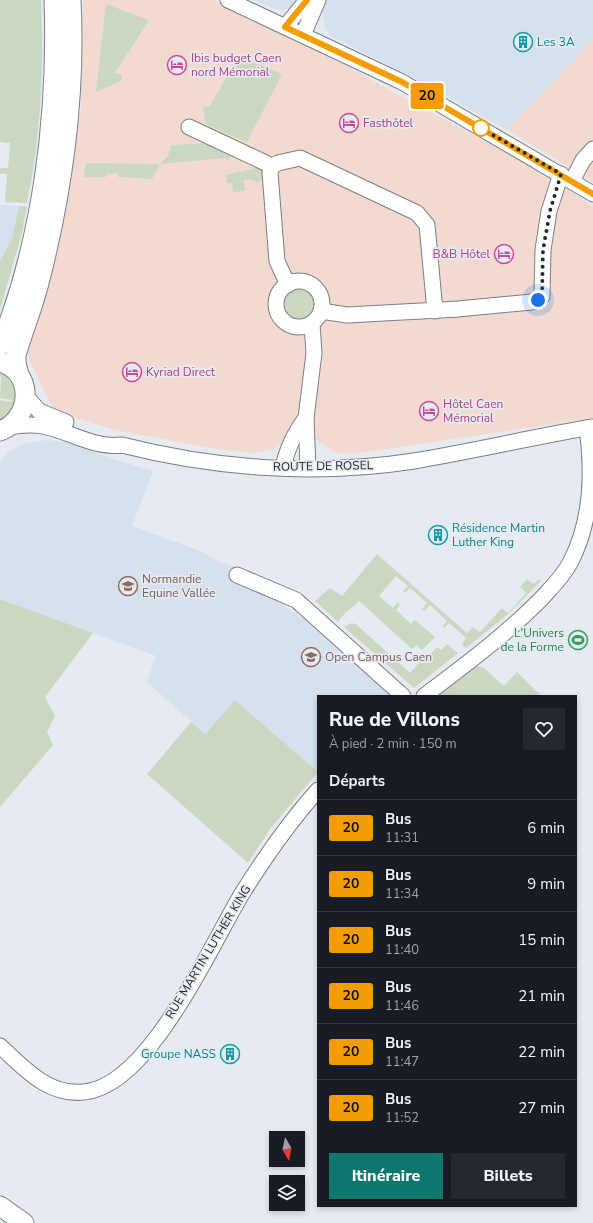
<!DOCTYPE html>
<html lang="fr">
<meta charset="utf-8">
<style>
body{margin:0;font-family:"Nunito Sans",sans-serif;background:#242831;color:#f1f3f6;height:100vh;display:flex;flex-direction:column;font-size:15px;white-space:nowrap}
*{box-sizing:border-box;margin:0}
p{font-size:13px;color:#9ea1a6}
.icon{flex:none;width:22px;height:22px;fill:none;stroke:currentColor;stroke-width:2;stroke-linecap:round;stroke-linejoin:round}
.map{position:relative;flex:1;overflow:hidden}
.sheet{position:absolute;left:317px;top:695px;width:260px;height:512px;display:flex;flex-direction:column;background:#171b24;border-radius:0px;box-shadow:0 2px 6px #0003}
.sheet>*{flex:none}
.badge{padding:0 8px;border-radius:3px;font-size:14px;line-height:26px}
.needle{width:26px;rotate:171deg}
.fabs{position:absolute;left:269px;top:1131px;display:grid;gap:8px}
.fabs a{display:grid;place-items:center;width:36px;height:36px;border-radius:0px;background:#171b24;box-shadow:0 2px 6px #0003;font-size:20px}
.you{position:absolute;width:20px;height:20px;margin:-10px;border:3px solid #fff;border-radius:50%;background:#1a73e8;box-shadow:0 0 0 6px #1a73e833}
.map>.badge{position:absolute;translate:-50% -50%;box-shadow:0 0 0 2px #fff}
h2{padding:0 12px;font-size:15px;line-height:36px}
.round{display:grid;place-items:center;flex:none;width:42px;height:42px;border-radius:0px;background:#242831}
.head{display:flex;align-items:center;justify-content:space-between;height:68px;padding:0 12px}
h1{font-size:19px;font-weight:800;line-height:30px}
.button{display:flex;gap:8px;margin-top:auto;padding:8px 12px}
.button a{flex:1;height:46px;border-radius:0px;background:#0f766e;color:#fff;font-size:16px;font-weight:800;line-height:46px;text-align:center}
.button a+a{background:#242831;color:#f1f3f6}
ul{padding:0;list-style:none}
li{display:flex;align-items:center;gap:12px;height:56px;padding:0 12px;border-top:1px solid #363941}
li div{flex:1}
li b{display:block;font-size:15px}
li em{font-style:normal}
li .badge{min-width:44px;font-weight:700;text-align:center}
.map>svg:first-child{display:block}
.commercial{fill:#f3dad1}
.built{fill:#d6e1ed}
.green{fill:#cad8c2}
.lines{fill:none;stroke-linecap:round;stroke-linejoin:round}
.minor-casing{stroke:#7a7f85;stroke-width:17}
.major-casing{stroke:#7a7f85;stroke-width:21}
.minor{stroke:#fff;stroke-width:15}
.major{stroke:#fff;stroke-width:19}
.line-casing{stroke:#fff;stroke-width:9}
.line{stroke:#f59c00;stroke-width:6}
.walk{stroke:#242629;stroke-width:4;stroke-dasharray:0 7.2}
.stop-dot{fill:#fff;stroke:#f59c00;stroke-width:2}
.labels{text-anchor:middle;dominant-baseline:central;stroke-width:3.5;stroke-linejoin:round;paint-order:stroke}
.culture-label{font-size:12px;fill:#0d838f;stroke:#e5ebf1;text-anchor:start}
.hotel-label{font-size:12px;fill:#b23c85;stroke:#e5ebf1;text-anchor:start}
.street-label{font-size:12px;fill:#242629;stroke:#e5ebf1}
.education-label{font-size:12px;fill:#785e54;stroke:#e5ebf1;text-anchor:start}
.leisure-label{font-size:12px;fill:#27864d;stroke:#e5ebf1;text-anchor:end}
</style>
<div class="map">
<svg width="593" height="1223" viewBox="0 0 593 1223">
<rect width="100%" height="100%" fill="#e5ebf1"/>
<g class="commercial">
<polygon points="83,0 214,0 298,40 540,171 593,206 593,418 354,454 336,453 317,440 285,438 274,449 253,453 216,449 115,430 60,413 53,409 33,368 29,358 28,340 46,286 67,200 81,108"/>
<polygon points="593,39 593,182 507,130"/>
</g>
<g class="built">
<polygon points="254,0 301,0 291,8 282,10 272,8"/>
<polygon points="317,0 593,0 593,39 507,130 395,68 332,37 325,29 322,10"/>
<polygon points="0,205 19,206 12,239 0,261"/>
<polygon points="47,440 65,442 116,460 153,471 132,526 203,552 218,561 240,569 292,612 299,613 297,615 301,619 303,616 393,696 318,696 318,772 235,700 205,734 147,682 156,656 0,599 0,461 11,450 26,443"/>
</g>
<g class="green">
<path d="M0 0H41C44 69 41 136 27 203L5 202 7 174H0V168H8L10 143 0 142Z"/>
<polygon points="106,4 149,20 115,73 122,75 121,81 96,92"/>
<polygon points="238,56 282,74 247,142 209,126 205,120 203,107 210,106"/>
<polygon points="209,143 231,154 231,156 226,162 226,158 160,164 152,179 118,177 118,173 107,174 106,177 84,177 86,163 160,164 168,156 171,145"/>
<polygon points="260,167 264,174 259,182 251,180 244,180 245,191 233,192 232,183 227,183 226,175"/>
<polygon points="19,206 27,207 22,233 0,310 0,261 12,239"/>
<circle cx="299" cy="303" r="16"/>
<path d="M0 373C13 379 22 397 14 410 12 415 4 419 0 423V400L11 402 12 400 0 398 1 379Z"/>
<path d="M377 554 467 633 473 627 480 632 502 608 508 613 526 593 520 587 527 579 534 584 539 579 541 581 507 615 466 648 462 644 466 638 449 623 444 628 442 627 447 621 430 605 424 611 422 609 427 603 410 588 405 593 403 591 408 586 396 576 379 596 393 608 398 602 400 605 396 610 411 624 415 620 435 637 422 650 417 645 412 649 359 601C352 609 344 612 338 622L315 601 330 588 342 596Z"/>
<polygon points="0,599 93,633 45,697 55,716 47,732 53,745 0,807"/>
<polygon points="352,623 357,625 410,673 423,658 425,660 437,647 441,650 447,644 458,653 414,688 344,627"/>
<polygon points="474,665 484,668 504,686 517,672 541,696 435,696"/>
<polygon points="235,700 318,772 270,829 248,863 147,774 191,722 205,734"/>
</g>
<g class="lines">
<defs>
<g id="minor">
<polyline points="228,0 402,82 593,194"/>
<polyline points="285,27 307,0"/>
<polyline points="303,35 318,0"/>
<polyline points="189,127 272,166"/>
<polyline points="572,181 583,160 593,149"/>
<circle cx="299" cy="304" r="23"/>
<polyline points="288,285 277,261 270,173 272,166 278,163 300,158 417,213 427,225 435,311"/>
<polyline points="321,311 347,315 458,309 532,302 542,296 543,250 549,211 561,174"/>
<polyline points="26,396 39,411 66,422"/>
<path d="M9 427C20 425 32 424 43 426 69 431 95 449 122 445 216 469 317 476 414 461 474 451 533 437 593 427"/>
<path d="M283 468C286 451 295 432 306 418"/>
<polyline points="308,468 306,418 314,353 312,324"/>
<polyline points="237,575 296,600 403,696"/>
<path d="M424 696C465 665 507 634 543 597 553 586 565 574 571 561 592 520 593 472 587 428"/>
<path d="M0 1046C24 1068 48 1096 84 1092 150 1086 211 944 243 892 265 857 290 821 318 790"/>
</g>
<g id="major">
<path d="M0 346C43 239 58 115 54 0"/>
<path d="M0 362C35 372 32 419 0 431"/>
<path d="M19 375 16 363V355C23 331 33 307 39 283 63 190 76 96 71 0"/>
<polyline points="0,1206 24,1223"/>
</g>
</defs>
<use href="#minor" class="minor-casing"/>
<use href="#major" class="major-casing"/>
<use href="#minor" class="minor"/>
<use href="#major" class="major"/>
</g>
<g class="lines">
<defs>
<polyline id="line" points="307,0 285,27 402,82 593,194"/>
</defs>
<use href="#line" class="line-casing"/>
<use href="#line" class="line"/>
<polyline class="walk" points="481,128 561,174 550,211 543,250 542,296 538,300"/>
</g>
<defs>
<symbol id="building-ring" viewBox="-11 -11 22 22"><circle r="9.5" fill="#e5ebf1" stroke="#0f9aa8" stroke-width="1.5"/><path d="M-4-6H4V6H1V3H-1V6H-4ZM-2.5-4.3h1.7v1.8h-1.7ZM.8-4.3h1.7v1.8H.8ZM-2.5-1h1.7V.8h-1.7ZM.8-1h1.7V.8H.8Z" fill="#0f9aa8"/></symbol>
<symbol id="hotel-ring" viewBox="-11 -11 22 22"><circle r="9.5" fill="#e5ebf1" stroke="#d1479c" stroke-width="1.5"/><path d="M-6-4.5h1.5V1H6V5H4.5V3h-9V5H-6ZM-4 0a1.8 1.8 0 1 1 3.6 0ZM.5 0V-2.5h3Q6-2.5 6 0Z" fill="#d1479c"/></symbol>
<symbol id="university-ring" viewBox="-11 -11 22 22"><circle r="9.5" fill="#e5ebf1" stroke="#8d6e63" stroke-width="1.5"/><path d="M0-5L7-2L0 1L-7-2ZM-4 1L0 2.5L4 1V4Q0 6-4 4Z" fill="#8d6e63"/></symbol>
<symbol id="stadium-ring" viewBox="-11 -11 22 22"><circle r="9.5" fill="#e5ebf1" stroke="#2e9e5b" stroke-width="1.5"/><path d="M0-5a6.5 5 0 1 0 0 10a6.5 5 0 1 0 0-10ZM-3.5-1.8h7v3.6h-7Z" fill="#2e9e5b"/></symbol>
</defs>
<g fill-rule="evenodd">
<use href="#building-ring" x="512" y="31" width="22" height="22"/>
<use href="#hotel-ring" x="166" y="54" width="22" height="22"/>
<use href="#hotel-ring" x="338" y="112" width="22" height="22"/>
<use href="#hotel-ring" x="493" y="243" width="22" height="22"/>
<use href="#hotel-ring" x="121" y="361" width="22" height="22"/>
<use href="#hotel-ring" x="418" y="400" width="22" height="22"/>
<use href="#building-ring" x="427" y="524" width="22" height="22"/>
<use href="#university-ring" x="117" y="575" width="22" height="22"/>
<use href="#stadium-ring" x="567" y="629" width="22" height="22"/>
<use href="#university-ring" x="300" y="646" width="22" height="22"/>
<use href="#building-ring" x="219" y="1043" width="22" height="22"/>
</g>
<circle class="stop-dot" cx="481" cy="128" r="8"/>
<g class="labels">
<g class="culture-label">
<text x="537" y="42">Les 3A</text>
<text x="452" y="528">Résidence Martin<tspan x="452" dy="14">Luther King</tspan></text>
<text x="216" y="1054" text-anchor="end">Groupe NASS</text>
</g>
<g class="hotel-label">
<text x="191" y="58">Ibis budget Caen<tspan x="191" dy="14">nord Mémorial</tspan></text>
<text x="363" y="123">Fasthôtel</text>
<text x="490" y="254" text-anchor="end">B&amp;B Hôtel</text>
<text x="146" y="372">Kyriad Direct</text>
<text x="443" y="404">Hôtel Caen<tspan x="443" dy="14">Mémorial</tspan></text>
</g>
<g class="street-label">
<text transform="translate(323 466) rotate(-1)">ROUTE DE ROSEL</text>
<text transform="translate(208 952) rotate(-59)">RUE MARTIN LUTHER KING</text>
</g>
<g class="education-label">
<text x="142" y="579">Normandie<tspan x="142" dy="14">Equine Vallée</tspan></text>
<text x="325" y="657">Open Campus Caen</text>
</g>
<g class="leisure-label">
<text x="564" y="633">L'Univers<tspan x="564" dy="14">de la Forme</tspan></text>
</g>
</g>
</svg>
<div class="fabs">
<a><svg class="needle" viewBox="-14 -14 28 28"><path d="M0-13l5 13h-10z" fill="#e53935"/><path d="M0 13l5-13h-10z" fill="#9ea1a6"/></svg></a>
<a><svg class="icon" aria-label="layers" viewBox="0 0 24 24"><path d="M12 4l9 5-9 5-9-5zM3 14l9 5 9-5"/></svg></a>
</div>
<div class="you" style="left:538px;top:300px"></div>
<b class="badge" style="left:427px;top:96px;background:#f59c00;color:#111">20</b>
<section class="sheet">
<div class="head"><div><h1>Rue de Villons</h1><p>À pied · 2 min · 150 m</p></div><a class="round"><svg class="icon" aria-label="heart" viewBox="0 0 24 24"><path d="M12 20l-8-8c-3-5 5-10 8-4 3-6 11-1 8 4z"/></svg></a></div>
<h2>Départs</h2>
<ul>
<li><span class="badge" style="background:#f59c00;color:#111">20</span><div><b>Bus</b><p>11:31</p></div><em>6 min</em></li>
<li><span class="badge" style="background:#f59c00;color:#111">20</span><div><b>Bus</b><p>11:34</p></div><em>9 min</em></li>
<li><span class="badge" style="background:#f59c00;color:#111">20</span><div><b>Bus</b><p>11:40</p></div><em>15 min</em></li>
<li><span class="badge" style="background:#f59c00;color:#111">20</span><div><b>Bus</b><p>11:46</p></div><em>21 min</em></li>
<li><span class="badge" style="background:#f59c00;color:#111">20</span><div><b>Bus</b><p>11:47</p></div><em>22 min</em></li>
<li><span class="badge" style="background:#f59c00;color:#111">20</span><div><b>Bus</b><p>11:52</p></div><em>27 min</em></li>
</ul>
<div class="button"><a>Itinéraire</a><a>Billets</a></div>
</section>
</div>
